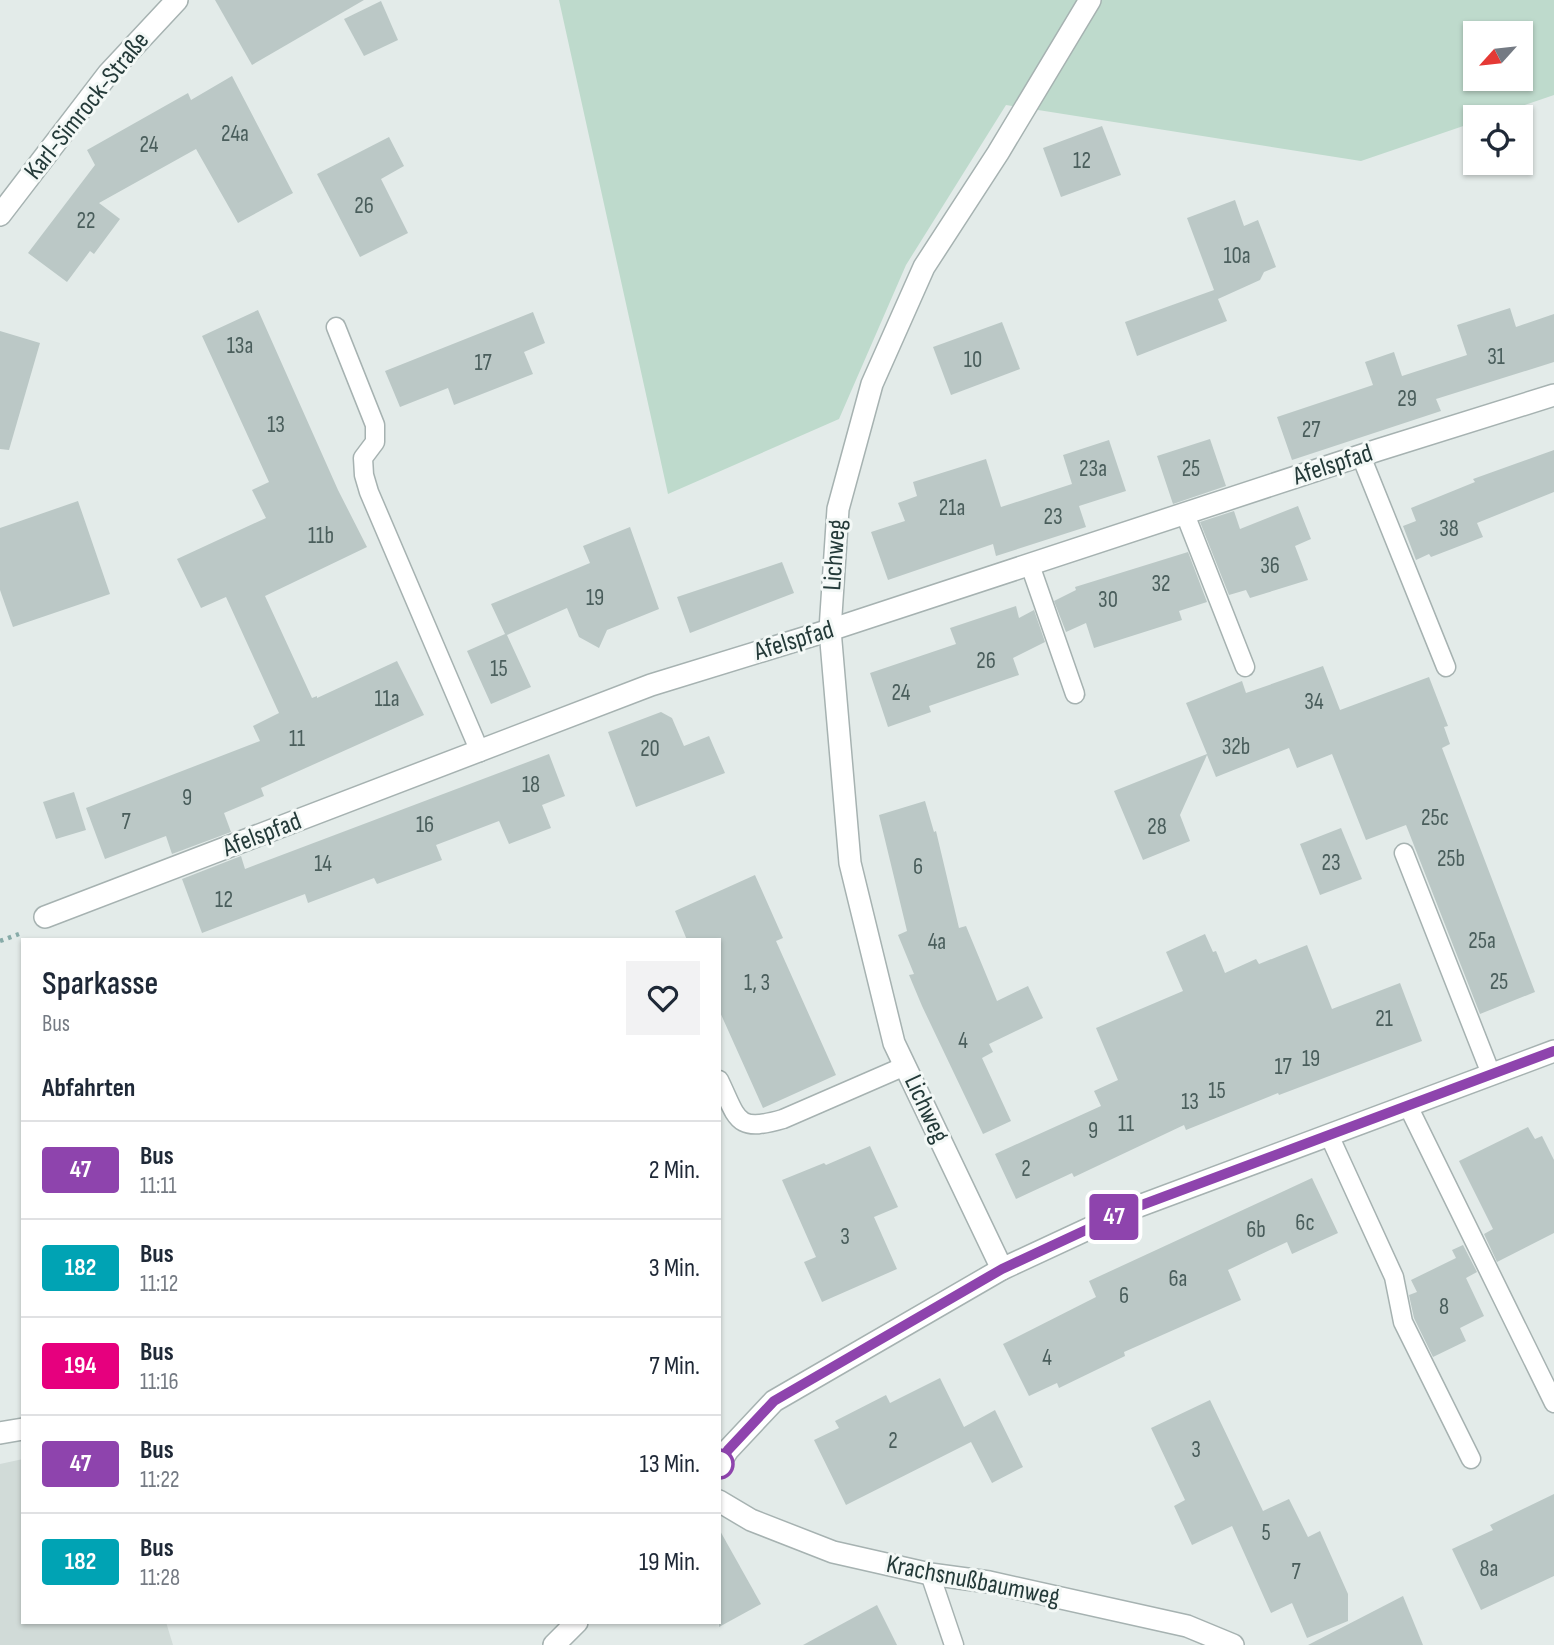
<!DOCTYPE html>
<html lang="de">
<meta charset="utf-8">
<style>
body{margin:0;font-family:"Sofia Sans Condensed",sans-serif;background:#f2f2f3;color:#1f2937;height:100vh;display:flex;flex-direction:column;font-size:26px;white-space:nowrap}
*{box-sizing:border-box;margin:0}
p{font-size:23px;color:#747a83}
.icon{flex:none;width:38px;height:38px;fill:none;stroke:currentColor;stroke-width:2;stroke-linecap:round;stroke-linejoin:round}
.map{position:relative;flex:1;overflow:hidden}
.sheet{position:absolute;left:21px;top:938px;width:700px;height:686px;display:flex;flex-direction:column;background:#fff;border-radius:0px;box-shadow:0 2px 5px #0004}
.sheet>*{flex:none}
.badge{padding:0 14px;border-radius:5px;font-size:24px;line-height:46px}
.needle{width:46px;rotate:243deg}
.fabs{position:absolute;left:1463px;top:21px;display:grid;gap:14px}
.fabs a{display:grid;place-items:center;width:70px;height:70px;border-radius:0px;background:#fff;box-shadow:0 2px 5px #0004;font-size:35px}
.map>.badge{position:absolute;translate:-50% -50%;box-shadow:0 0 0 4px #fff}
h2{padding:0 21px;font-size:26px;line-height:63px}
.round{display:grid;place-items:center;flex:none;width:74px;height:74px;border-radius:0px;background:#f2f2f3}
.summary{display:flex;align-items:center;justify-content:space-between;height:119px;padding:0 21px}
h1{font-size:33px;font-weight:600;line-height:52px}
ul{padding:0;list-style:none}
li{display:flex;align-items:center;gap:21px;height:98px;padding:0 21px;border-top:2px solid #e0e1e3}
li div{flex:1}
li b{display:block;font-size:26px}
li em{font-style:normal}
li .badge{min-width:77px;font-weight:700;text-align:center}
.map>svg:first-child{display:block}
.built{fill:#d1dbd8}
.green{fill:#bedacc;fill-rule:evenodd}
.building{fill:#bbc8c6}
.lines{fill:none;stroke-linecap:round;stroke-linejoin:round}
.lane-casing{stroke:#a6b2b1;stroke-width:21}
.street-casing{stroke:#a6b2b1;stroke-width:24}
.path{stroke:#87aba8;stroke-width:4.5;stroke-dasharray:3.5 5;stroke-linecap:butt}
.lane{stroke:#fff;stroke-width:18}
.street{stroke:#fff;stroke-width:21}
.line-casing{stroke:#fff;stroke-width:16}
.line{stroke:#8e44ad;stroke-width:10}
.stop-dot{fill:#fff;stroke:#8e44ad;stroke-width:3.5}
.labels{text-anchor:middle;dominant-baseline:central;stroke-width:6;stroke-linejoin:round;paint-order:stroke}
.number-label{font-size:23px;fill:#4a5e5c}
.street-label{font-size:26px;fill:#243a39;stroke:#f3f8f6}
</style>
<div class="map">
<svg width="1554" height="1645" viewBox="0 0 1554 1645">
<rect width="100%" height="100%" fill="#e3ebe9"/>
<polygon class="built" points="23,1459 23,1622 166,1622 173,1645 0,1645 0,1464"/>
<path class="green" d="M559 0H1554V95L1490 117H1475V122L1361 161 1006 105 906 265 839 419 668 494ZM1475 33H1521V79H1475Z"/>
<g class="building">
<polygon points="215,0 364,0 252,65"/>
<polygon points="381,1 398,40 364,56 344,19"/>
<polygon points="232,76 293,193 238,223 196,149 99,203 120,219 94,254 90,251 67,282 28,253 95,165 87,150 188,93 191,100"/>
<polygon points="1102,126 1121,175 1061,197 1043,148"/>
<polygon points="389,137 404,166 381,179 408,233 360,257 317,174"/>
<polygon points="1235,200 1244,226 1258,220 1276,267 1264,272 1260,280 1218,299 1227,321 1137,356 1125,322 1214,290 1187,218"/>
<polygon points="1510,308 1516,327 1554,314 1554,362 1436,399 1441,411 1292,460 1277,417 1373,385 1365,362 1394,352 1402,376 1467,355 1457,325"/>
<polygon points="258,310 338,490 367,547 265,596 312,698 317,696 317,698 397,661 424,715 261,788 264,796 224,813 231,832 172,854 166,836 105,859 86,808 260,741 253,726 279,713 226,597 201,608 177,559 266,518 252,490 269,482 202,336"/>
<polygon points="533,312 545,343 524,352 533,374 454,405 448,388 400,407 385,371"/>
<polygon points="1002,322 1020,369 951,395 933,347"/>
<polygon points="0,331 40,343 9,450 0,449"/>
<polygon points="1210,439 1226,486 1173,504 1157,456"/>
<polygon points="1109,440 1126,491 1079,506 1086,527 996,556 993,544 888,580 871,532 905,521 898,503 917,496 913,482 986,459 1001,507 1072,484 1063,455"/>
<polygon points="1554,450 1554,492 1477,523 1483,537 1431,557 1429,554 1416,560 1403,526 1416,521 1411,508 1475,482 1473,479"/>
<polygon points="78,501 110,594 13,627 0,590 0,528"/>
<polygon points="1298,506 1311,539 1295,546 1308,580 1250,598 1246,590 1229,595 1200,522 1234,511 1240,529"/>
<polygon points="630,527 659,609 607,630 599,648 579,637 567,608 507,635 531,687 491,704 467,651 505,634 491,604 590,563 583,546"/>
<polygon points="1188,552 1207,602 1179,611 1182,620 1094,648 1086,623 1066,632 1054,601 1076,590 1075,587"/>
<polygon points="782,562 794,593 690,633 677,597"/>
<polygon points="1016,606 1019,618 1034,610 1045,642 1013,658 1019,675 929,706 931,712 888,727 870,673 956,644 950,628"/>
<polygon points="1323,666 1340,710 1429,677 1448,726 1444,727 1450,744 1442,748 1535,992 1480,1014 1406,825 1366,840 1332,754 1297,768 1289,748 1216,777 1207,755 1180,815 1190,841 1143,860 1114,791 1207,754 1186,703 1242,681 1246,693"/>
<polygon points="661,712 672,718 684,746 709,736 725,773 636,807 608,732"/>
<polygon points="549,754 565,796 542,805 551,828 509,844 499,821 436,845 442,860 377,884 374,878 308,903 305,894 202,933 182,879 241,856 245,869"/>
<polygon points="74,792 86,830 56,839 43,802"/>
<polygon points="925,801 934,832 936,831 959,928 966,926 997,1001 1028,986 1043,1018 989,1044 993,1052 982,1058 1011,1121 983,1134 922,1006 909,975 914,974 898,935 907,931 879,815"/>
<polygon points="1341,828 1362,879 1320,895 1300,844"/>
<polygon points="755,875 783,938 776,941 836,1075 763,1108 719,1010 719,940 687,940 675,911"/>
<polygon points="1205,934 1213,952 1216,951 1225,973 1256,959 1259,964 1307,945 1332,1009 1400,983 1422,1041 1279,1095 1278,1093 1186,1130 1184,1125 1074,1177 1072,1173 1016,1199 995,1154 1101,1106 1094,1091 1118,1080 1096,1028 1183,991 1166,952"/>
<polygon points="1528,1127 1535,1139 1542,1136 1554,1160 1554,1233 1497,1262 1484,1234 1493,1229 1459,1161"/>
<polygon points="870,1146 898,1207 874,1217 897,1269 822,1302 804,1262 816,1257 782,1180 824,1163 826,1165"/>
<polygon points="1312,1178 1338,1233 1292,1254 1287,1242 1228,1270 1241,1300 1124,1352 1125,1356 1059,1388 1057,1383 1029,1396 1003,1344 1096,1297 1089,1281"/>
<polygon points="1463,1245 1477,1272 1466,1278 1484,1316 1460,1328 1466,1341 1433,1357 1414,1318 1409,1295 1417,1292 1411,1280 1456,1258 1452,1250"/>
<polygon points="940,1378 964,1427 995,1410 1023,1467 992,1483 971,1442 846,1505 814,1440 839,1428 835,1421 886,1395 890,1403"/>
<polygon points="1210,1400 1263,1511 1289,1499 1308,1537 1320,1531 1348,1594 1348,1621 1307,1638 1292,1603 1271,1613 1232,1526 1192,1545 1174,1506 1185,1500 1151,1428"/>
<polygon points="1554,1494 1554,1576 1481,1610 1452,1549 1493,1530 1490,1525"/>
<polygon points="719,1529 761,1604 719,1627"/>
<polygon points="1403,1596 1423,1645 1308,1645"/>
<polygon points="877,1605 897,1645 803,1645"/>
</g>
<g class="lines">
<defs>
<g id="lane">
<polyline points="336,327 375,425 375,442 363,458 364,475 369,492 480,752"/>
<polyline points="1361,456 1446,667"/>
<polyline points="1185,514 1245,667"/>
<polyline points="1030,565 1075,694"/>
<polyline points="1404,853 1491,1074"/>
<path d="M719 1080C738 1119 735 1133 783 1119L905 1066"/>
<polyline points="1408,1106 1554,1403"/>
<polyline points="1329,1135 1394,1277 1403,1322 1471,1459"/>
<polyline points="930,1574 954,1645"/>
</g>
<g id="street">
<polyline points="0,215 108,74 177,0"/>
<polyline points="45,917 651,685 830,630 1378,450 1554,395"/>
<polyline points="1002,1269 894,1043 850,863 830,630 838,509 872,384 924,267 998,153 1090,0"/>
<polyline points="0,1433 23,1429"/>
<polyline points="719,1464 728,1450 774,1401 1002,1269 1131,1209 1554,1051"/>
<polyline points="719,1501 751,1520 833,1552 930,1574 989,1582 1187,1626 1233,1645"/>
<polyline points="554,1645 577,1622"/>
</g>
</defs>
<use href="#lane" class="lane-casing"/>
<use href="#street" class="street-casing"/>
<polyline class="path" points="0,941 19,934"/>
<use href="#lane" class="lane"/>
<use href="#street" class="street"/>
</g>
<g class="lines">
<defs>
<polyline id="line" points="719,1464 728,1450 774,1401 1002,1269 1131,1209 1554,1051"/>
</defs>
<use href="#line" class="line-casing"/>
<use href="#line" class="line"/>
</g>
<circle class="stop-dot" cx="719" cy="1464" r="14"/>
<g class="labels">
<g class="number-label">
<text x="235" y="134">24a</text>
<text x="149" y="145">24</text>
<text x="1082" y="161">12</text>
<text x="364" y="206">26</text>
<text x="86" y="221">22</text>
<text x="1237" y="256">10a</text>
<text x="240" y="346">13a</text>
<text x="1496" y="357">31</text>
<text x="973" y="360">10</text>
<text x="483" y="363">17</text>
<text x="1407" y="399">29</text>
<text x="276" y="425">13</text>
<text x="1311" y="430">27</text>
<text x="1093" y="469">23a</text>
<text x="1191" y="469">25</text>
<text x="952" y="508">21a</text>
<text x="1053" y="517">23</text>
<text x="1449" y="529">38</text>
<text x="321" y="536">11b</text>
<text x="1270" y="566">36</text>
<text x="1161" y="584">32</text>
<text x="595" y="598">19</text>
<text x="1108" y="600">30</text>
<text x="986" y="661">26</text>
<text x="499" y="669">15</text>
<text x="901" y="693">24</text>
<text x="387" y="699">11a</text>
<text x="1314" y="702">34</text>
<text x="297" y="739">11</text>
<text x="1236" y="747">32b</text>
<text x="650" y="749">20</text>
<text x="531" y="785">18</text>
<text x="187" y="798">9</text>
<text x="1435" y="818">25c</text>
<text x="126" y="822">7</text>
<text x="425" y="825">16</text>
<text x="1157" y="827">28</text>
<text x="1451" y="859">25b</text>
<text x="1331" y="863">23</text>
<text x="323" y="864">14</text>
<text x="918" y="867">6</text>
<text x="224" y="900">12</text>
<text x="1482" y="941">25a</text>
<text x="937" y="942">4a</text>
<text x="1499" y="982">25</text>
<text x="757" y="983">1, 3</text>
<text x="1384" y="1019">21</text>
<text x="963" y="1041">4</text>
<text x="1311" y="1059">19</text>
<text x="1283" y="1067">17</text>
<text x="1217" y="1091">15</text>
<text x="1190" y="1102">13</text>
<text x="1126" y="1124">11</text>
<text x="1093" y="1131">9</text>
<text x="1026" y="1169">2</text>
<text x="1305" y="1223">6c</text>
<text x="1256" y="1230">6b</text>
<text x="845" y="1237">3</text>
<text x="1178" y="1279">6a</text>
<text x="1124" y="1296">6</text>
<text x="1444" y="1307">8</text>
<text x="1047" y="1358">4</text>
<text x="893" y="1441">2</text>
<text x="1196" y="1450">3</text>
<text x="1266" y="1533">5</text>
<text x="1489" y="1569">8a</text>
<text x="1296" y="1572">7</text>
</g>
<g class="street-label">
<text transform="translate(87 106) rotate(-51)">Karl-Simrock-Straße</text>
<text transform="translate(1333 465) rotate(-18)">Afelspfad</text>
<text transform="translate(835 555) rotate(-86)">Lichweg</text>
<text transform="translate(794 641) rotate(-17)">Afelspfad</text>
<text transform="translate(262 835) rotate(-21)">Afelspfad</text>
<text transform="translate(926 1109) rotate(65)">Lichweg</text>
<text transform="translate(973 1581) rotate(11)">Krachsnußbaumweg</text>
</g>
</g>
</svg>
<div class="fabs">
<a><svg class="needle" viewBox="-14 -14 28 28"><path d="M0-13l5 13h-10z" fill="#e53935"/><path d="M0 13l5-13h-10z" fill="#747a83"/></svg></a>
<a><svg class="icon" aria-label="locate" viewBox="0 0 24 24"><circle cx="12" cy="12" r="6"/><path d="M12 2v4M12 18v4M2 12h4M18 12h4"/></svg></a>
</div>
<b class="badge" style="left:1114px;top:1217px;background:#8e44ad;color:#fff">47</b>
<section class="sheet">
<div class="summary"><div><h1>Sparkasse</h1><p>Bus</p></div><a class="round"><svg class="icon" aria-label="heart" viewBox="0 0 24 24"><path d="M12 20l-8-8c-3-5 5-10 8-4 3-6 11-1 8 4z"/></svg></a></div>
<h2>Abfahrten</h2>
<ul>
<li><span class="badge" style="background:#8e44ad;color:#fff">47</span><div><b>Bus</b><p>11:11</p></div><em>2 Min.</em></li>
<li><span class="badge" style="background:#00a3b4;color:#fff">182</span><div><b>Bus</b><p>11:12</p></div><em>3 Min.</em></li>
<li><span class="badge" style="background:#e6007e;color:#fff">194</span><div><b>Bus</b><p>11:16</p></div><em>7 Min.</em></li>
<li><span class="badge" style="background:#8e44ad;color:#fff">47</span><div><b>Bus</b><p>11:22</p></div><em>13 Min.</em></li>
<li><span class="badge" style="background:#00a3b4;color:#fff">182</span><div><b>Bus</b><p>11:28</p></div><em>19 Min.</em></li>
</ul>
</section>
</div>
